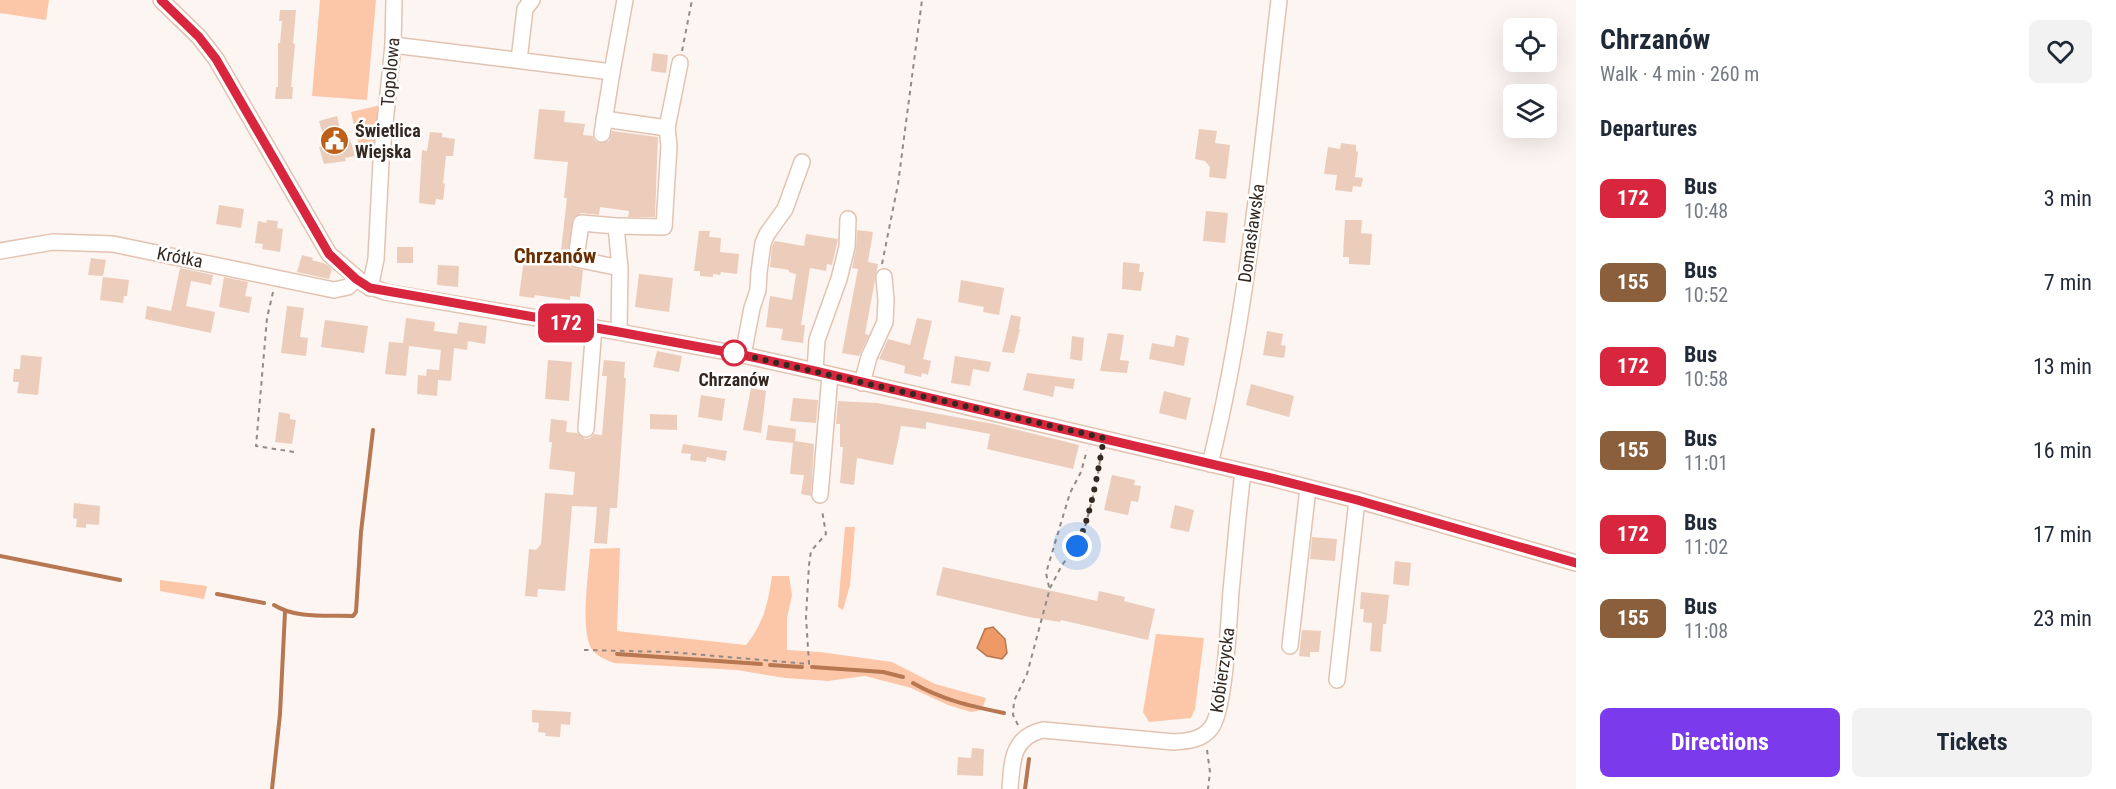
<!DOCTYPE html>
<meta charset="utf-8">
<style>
body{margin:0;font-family:"Roboto Condensed",sans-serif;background:#f2f2f3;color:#1f2937;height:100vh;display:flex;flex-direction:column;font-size:22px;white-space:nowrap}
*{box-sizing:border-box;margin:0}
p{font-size:20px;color:#747a83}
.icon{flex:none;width:33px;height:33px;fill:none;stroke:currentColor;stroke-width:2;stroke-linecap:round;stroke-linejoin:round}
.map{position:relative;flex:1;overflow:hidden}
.sheet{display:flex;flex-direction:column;background:#fff;width:540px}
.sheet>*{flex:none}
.badge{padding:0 12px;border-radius:9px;font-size:21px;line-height:39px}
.buttons{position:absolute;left:1503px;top:18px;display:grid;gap:12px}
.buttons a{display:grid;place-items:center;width:54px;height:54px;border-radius:9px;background:#fff;box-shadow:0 6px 24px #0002;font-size:30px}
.you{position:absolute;width:30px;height:30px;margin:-15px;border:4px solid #fff;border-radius:50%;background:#1a73e8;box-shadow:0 0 0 9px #1a73e833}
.map>.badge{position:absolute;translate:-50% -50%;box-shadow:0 0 0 3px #fff}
h2{padding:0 24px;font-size:22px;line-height:54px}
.round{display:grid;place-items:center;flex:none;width:63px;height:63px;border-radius:9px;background:#f2f2f3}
.headline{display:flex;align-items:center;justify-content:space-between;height:102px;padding:0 24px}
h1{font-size:28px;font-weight:700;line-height:45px}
.cta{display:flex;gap:12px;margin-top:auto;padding:12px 24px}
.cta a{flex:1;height:69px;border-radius:9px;background:#7c3aed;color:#fff;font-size:24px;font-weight:700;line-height:69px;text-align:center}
.cta a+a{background:#f2f2f3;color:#1f2937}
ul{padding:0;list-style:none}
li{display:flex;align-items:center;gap:18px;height:84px;padding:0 24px}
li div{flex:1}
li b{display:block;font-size:22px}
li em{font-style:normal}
li .badge{min-width:66px;font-weight:700;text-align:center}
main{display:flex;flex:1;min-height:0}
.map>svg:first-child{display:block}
.green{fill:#fcc7a9}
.water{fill:#e96;stroke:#b67751;stroke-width:1.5}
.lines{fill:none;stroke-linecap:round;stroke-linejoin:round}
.stream{stroke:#b67751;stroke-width:4}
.building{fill:#eccdbb}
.minor-casing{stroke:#e2c3b2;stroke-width:18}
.path{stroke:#948a85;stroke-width:2;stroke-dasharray:4.5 4.5;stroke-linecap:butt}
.minor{stroke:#fff;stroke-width:15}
.line-casing{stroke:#fff;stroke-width:14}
.line{stroke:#d7263d;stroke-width:9}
.walk{stroke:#342821;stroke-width:6;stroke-dasharray:0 10.8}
.stop-dot{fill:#fff;stroke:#d7263d;stroke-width:3}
.labels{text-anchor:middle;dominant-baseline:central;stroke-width:5;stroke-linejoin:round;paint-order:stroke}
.street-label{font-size:18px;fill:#342821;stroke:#fff}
.poi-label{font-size:18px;font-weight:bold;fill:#342821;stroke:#fff;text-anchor:start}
.stop-label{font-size:18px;font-weight:bold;fill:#342821;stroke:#fff}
.quarter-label{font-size:21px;font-weight:bold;fill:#6a2f00;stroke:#fff}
</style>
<main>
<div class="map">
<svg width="1576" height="789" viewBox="0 0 1576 789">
<rect width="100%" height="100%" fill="#fcf5f1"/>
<g class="green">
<polygon points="0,0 49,0 46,20 0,13"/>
<polygon points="320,0 376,0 367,100 312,96"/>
<polygon points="381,105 377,156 362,159 351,112"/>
<polygon points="845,527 855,527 850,585 843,610 838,607"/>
<path d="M620 548 617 631 746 645C764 623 768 603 772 576H789L792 595 787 618V650L820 652 892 662 935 684 986 698 982 710 971 712 948 705 911 688 865 676 828 681 785 678 737 670 614 663C606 660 596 656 591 648 580 628 589 573 590 549Z"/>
<polygon points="160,580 207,586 204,599 160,591"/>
<polygon points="1156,634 1204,638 1195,709 1191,718 1149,722 1143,712"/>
</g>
<polygon class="water" points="993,627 1005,639 1007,653 1002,659 987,656 977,648 985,629"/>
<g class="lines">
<g class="stream">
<polyline points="0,556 120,580"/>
<polyline points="217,594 264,603"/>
<path d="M274 605C296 619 327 615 353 616L356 612 361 532 373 430"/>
<polyline points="617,654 761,664"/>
<polyline points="770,665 802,667"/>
<polyline points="812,667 883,672 903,677"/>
<path d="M913 683C942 700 971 706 1004 713"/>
<polyline points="272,789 280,714 285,612"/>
<polyline points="1025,789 1029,759"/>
</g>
</g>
<g class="building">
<polygon points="280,10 296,10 293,43 295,44 291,87 293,87 292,99 275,99 276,87 278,87 278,43 280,43 282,21 279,21"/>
<polygon points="653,53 668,55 666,73 651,71"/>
<polygon points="539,109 565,111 564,122 585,124 583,135 593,136 595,141 600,143 609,141 612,131 658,137 655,217 628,217 629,211 600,207 599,215 581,213 573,218 567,262 570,267 583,270 580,297 570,296 570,300 535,295 534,298 519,296 524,260 555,265 555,259 560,259 567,198 564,198 568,162 534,159"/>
<polygon points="337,116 343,141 350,139 355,156 345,158 346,161 324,164 319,147 326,145 319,121"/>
<polygon points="1199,129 1217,131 1215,143 1230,145 1226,179 1209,177 1210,167 1205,161 1195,159"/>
<polygon points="430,132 442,133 442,137 455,139 453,156 446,156 443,183 445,184 443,200 436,199 435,205 419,203 422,150 427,151"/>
<polygon points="1341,143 1356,145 1356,151 1358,152 1355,177 1363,178 1361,187 1353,186 1352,192 1335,190 1337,175 1324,174 1328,147 1340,149"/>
<polygon points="219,205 244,209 241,228 216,224"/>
<polygon points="1206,211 1228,213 1225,243 1203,241"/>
<polygon points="267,220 278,221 277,228 283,229 280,252 262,249 263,244 255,243 258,221 266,223"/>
<polygon points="1345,220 1362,220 1361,233 1372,234 1370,265 1349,264 1349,257 1343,257"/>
<polygon points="857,230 873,232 868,262 878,264 865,334 869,335 859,356 842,353 858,269 852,268 856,249"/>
<polygon points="699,231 710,231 709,237 721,238 720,252 739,254 737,274 721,272 720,275 713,274 713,277 700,276 700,271 694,271"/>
<polygon points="806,234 838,239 832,265 827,264 826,271 810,268 801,325 805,325 803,343 781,340 783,329 766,327 770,296 792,300 796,274 789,272 789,270 770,267 772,246 775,241 804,246"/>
<rect x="397" y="247" width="16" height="16"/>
<polygon points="302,255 313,258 312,260 326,264 332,269 329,279 297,272"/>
<polygon points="91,258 106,260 103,276 88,275"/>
<polygon points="1123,262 1140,264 1139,272 1144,272 1141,291 1122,289"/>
<polygon points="438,265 459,266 458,287 437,285"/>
<polygon points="180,268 213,275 211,285 191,281 186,306 215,312 211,333 145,319 147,306 171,311"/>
<polygon points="639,274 673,278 669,312 635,307"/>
<polygon points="103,277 129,280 127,296 124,296 123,303 100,300"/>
<polygon points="224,277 248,282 245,296 252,297 249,313 219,307"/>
<polygon points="961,280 1004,288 999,315 983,312 984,307 958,302"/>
<polygon points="287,306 304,308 300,337 308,338 306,356 281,353"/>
<polygon points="1011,315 1021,317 1019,329 1020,329 1014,353 1002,352"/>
<polygon points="406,318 435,322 434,331 457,334 459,322 487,326 485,344 468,341 467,350 454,348 451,381 438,380 437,396 417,394 418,375 426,376 427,369 439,370 441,350 409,346 406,376 385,374 389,342 403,343"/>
<polygon points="917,318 932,321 923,359 931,361 928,375 922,373 921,377 904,373 905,366 879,359 888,339 910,345"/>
<polygon points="325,320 368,326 364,353 321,347"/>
<polygon points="1267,331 1283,334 1281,345 1286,346 1284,358 1263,355"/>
<polygon points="1108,333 1124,335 1120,360 1129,361 1127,373 1100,371"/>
<polygon points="1176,335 1189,338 1184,366 1149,359 1152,343 1174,347"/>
<polygon points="1072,336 1084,338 1082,361 1070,359"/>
<polygon points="657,351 682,356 679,372 653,367"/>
<polygon points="21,355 42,357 38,395 17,393 19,382 13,382 14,369 20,369"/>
<polygon points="955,356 991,362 989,372 973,369 970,386 951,383"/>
<polygon points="548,360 572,362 569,401 545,399"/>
<polygon points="604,360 625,362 624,378 626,378 617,508 610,508 607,544 594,543 597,507 572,506 565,591 538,589 537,597 525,596 529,549 536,550 541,544 545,493 573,495 575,472 549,469 552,442 549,442 551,419 567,421 566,432 577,433 585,439 590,438 594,434 602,435 607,376 602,376"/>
<polygon points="1027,373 1075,379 1073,389 1055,386 1053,397 1023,390"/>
<polygon points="1251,384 1294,396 1289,417 1246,405"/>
<polygon points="751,388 766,391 761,433 743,430"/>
<polygon points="1164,391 1191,398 1186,420 1159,413"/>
<polygon points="701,395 725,399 722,421 698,417"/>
<polygon points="793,398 818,400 816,423 790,421"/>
<polygon points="838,401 877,403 928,412 994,424 1079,445 1073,469 987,449 990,434 926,422 926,429 901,426 893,465 857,458 854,485 840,483 843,447 840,447 840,424 836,424"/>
<polygon points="279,412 290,414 290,419 296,420 292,444 275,442"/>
<polygon points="650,414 677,415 677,430 650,429"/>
<polygon points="768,425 796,429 795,441 814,444 811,496 801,494 804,475 790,474 793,443 766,440"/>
<polygon points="683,444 727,451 725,461 707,457 706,462 690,460 691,454 681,453"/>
<polygon points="1112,475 1135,480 1134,485 1141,486 1138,502 1131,501 1128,515 1104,510"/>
<polygon points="74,503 100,506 99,525 86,524 86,528 76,527 77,519 73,518"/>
<polygon points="1175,505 1194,510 1189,532 1170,528"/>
<polygon points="1312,537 1337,539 1335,561 1310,559"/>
<polygon points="1395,561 1411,563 1409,586 1393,584"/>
<polygon points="943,567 1097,601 1099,591 1125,597 1124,601 1155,609 1148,640 1061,620 1060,622 1029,617 936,595"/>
<polygon points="1361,592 1389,595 1386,624 1383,624 1381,652 1370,651 1372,623 1363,622 1364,609 1360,609"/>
<polygon points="1302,630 1321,631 1319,652 1310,652 1310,657 1299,656"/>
<polygon points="532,710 571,712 570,725 561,724 560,737 545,736 546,733 538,732 539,723 532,722"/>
<polygon points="972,748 984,749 983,776 957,775 958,757 971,758"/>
</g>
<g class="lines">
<defs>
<g id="minor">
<polyline points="161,0 199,37 216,59 329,254 364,284 385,292 619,332 743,355 815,371 1271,478 1357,500 1576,563"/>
<polyline points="393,45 612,72 625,0"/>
<polyline points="519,60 525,9 532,0"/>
<polyline points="604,119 667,128 680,63"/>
<polyline points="602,134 612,72"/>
<polyline points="616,226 664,227 669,146 667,128"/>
<polyline points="0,251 53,242 113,244 334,290 348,287 356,279"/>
<polyline points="370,288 376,259 381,162 393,45 394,0"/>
<polyline points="619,332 620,268 616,226 581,223 576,259 620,268"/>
<polyline points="743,355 752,308 758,290 759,272 763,243 767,234 785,209 802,162"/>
<polyline points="815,371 817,340 839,279 847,247 848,219"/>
<polyline points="862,383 869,357 885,322 886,300 884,277"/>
<polyline points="586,429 594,327"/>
<path d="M1210 464C1248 312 1261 155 1279 0"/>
<polyline points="820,495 830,375"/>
<polyline points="1290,646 1308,488"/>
<polyline points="1337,680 1357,500"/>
<path d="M1010 789C1012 761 1012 737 1043 730L1174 742C1188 741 1202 740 1211 728 1225 711 1229 618 1231 591 1235 551 1238 511 1243 472"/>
</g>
</defs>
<use href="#minor" class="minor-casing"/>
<g class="path">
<polyline points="682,51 692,0"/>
<polyline points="882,264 898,184 922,0"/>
<polyline points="273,292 267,318 256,446 294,452"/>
<polyline points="1049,587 1046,573 1070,493 1081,472 1087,450"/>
<polyline points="584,650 669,652 809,664 806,617 809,565 811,551 826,534 822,510"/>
<polyline points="1018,725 1013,715 1014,701 1027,674 1050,588 1062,565 1077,546 1084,531 1097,481 1101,453"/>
<polyline points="1207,750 1210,772 1208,789"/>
</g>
<use href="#minor" class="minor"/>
</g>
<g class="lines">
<defs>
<polyline id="line" points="161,0 199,37 216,59 329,254 356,279 370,288 619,332 743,355 815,371 1271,478 1357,500 1576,563"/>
</defs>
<use href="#line" class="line-casing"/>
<use href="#line" class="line"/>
<path class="walk" d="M734 353 1104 438C1097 475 1092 512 1077 546"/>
</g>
<defs>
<symbol id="civic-disc" viewBox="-11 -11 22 22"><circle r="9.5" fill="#bf6019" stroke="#fff"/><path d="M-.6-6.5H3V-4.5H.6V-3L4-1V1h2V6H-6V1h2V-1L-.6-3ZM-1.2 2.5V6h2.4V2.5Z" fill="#fff"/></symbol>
</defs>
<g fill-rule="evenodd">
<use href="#civic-disc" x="318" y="124" width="33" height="33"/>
</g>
<circle class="stop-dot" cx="734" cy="353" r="12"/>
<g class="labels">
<g class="street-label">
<text transform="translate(390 72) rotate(-85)">Topolowa</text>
<text transform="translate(1251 233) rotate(-82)">Domasławska</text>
<text transform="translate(180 257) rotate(11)">Krótka</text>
<text transform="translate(1222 670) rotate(-82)">Kobierzycka</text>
</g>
<g class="poi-label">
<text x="355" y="130">Świetlica<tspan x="355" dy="21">Wiejska</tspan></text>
</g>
<g class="stop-label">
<text x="734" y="379">Chrzanów</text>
</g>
<g class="quarter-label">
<text x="555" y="256">Chrzanów</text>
</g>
</g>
</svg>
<div class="buttons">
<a><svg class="icon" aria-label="locate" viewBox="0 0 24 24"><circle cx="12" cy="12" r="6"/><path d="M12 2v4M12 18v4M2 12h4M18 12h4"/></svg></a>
<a><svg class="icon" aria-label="layers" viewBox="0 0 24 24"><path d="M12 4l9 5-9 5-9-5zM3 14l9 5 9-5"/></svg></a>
</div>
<div class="you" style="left:1077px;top:546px"></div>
<b class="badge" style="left:566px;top:323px;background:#d7263d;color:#fff">172</b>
</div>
<section class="sheet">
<div class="headline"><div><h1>Chrzanów</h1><p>Walk · 4 min · 260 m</p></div><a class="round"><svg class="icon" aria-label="heart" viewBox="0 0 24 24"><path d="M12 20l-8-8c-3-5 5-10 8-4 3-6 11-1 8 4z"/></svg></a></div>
<h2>Departures</h2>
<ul>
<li><span class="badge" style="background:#d7263d;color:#fff">172</span><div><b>Bus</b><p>10:48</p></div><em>3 min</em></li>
<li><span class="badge" style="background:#8b5e3c;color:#fff">155</span><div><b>Bus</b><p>10:52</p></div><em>7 min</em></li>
<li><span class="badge" style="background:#d7263d;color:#fff">172</span><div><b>Bus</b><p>10:58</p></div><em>13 min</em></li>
<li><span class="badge" style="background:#8b5e3c;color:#fff">155</span><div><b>Bus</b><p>11:01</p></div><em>16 min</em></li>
<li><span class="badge" style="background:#d7263d;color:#fff">172</span><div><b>Bus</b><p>11:02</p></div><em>17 min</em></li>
<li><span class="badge" style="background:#8b5e3c;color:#fff">155</span><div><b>Bus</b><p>11:08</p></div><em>23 min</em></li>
</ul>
<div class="cta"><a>Directions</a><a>Tickets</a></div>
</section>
</main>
